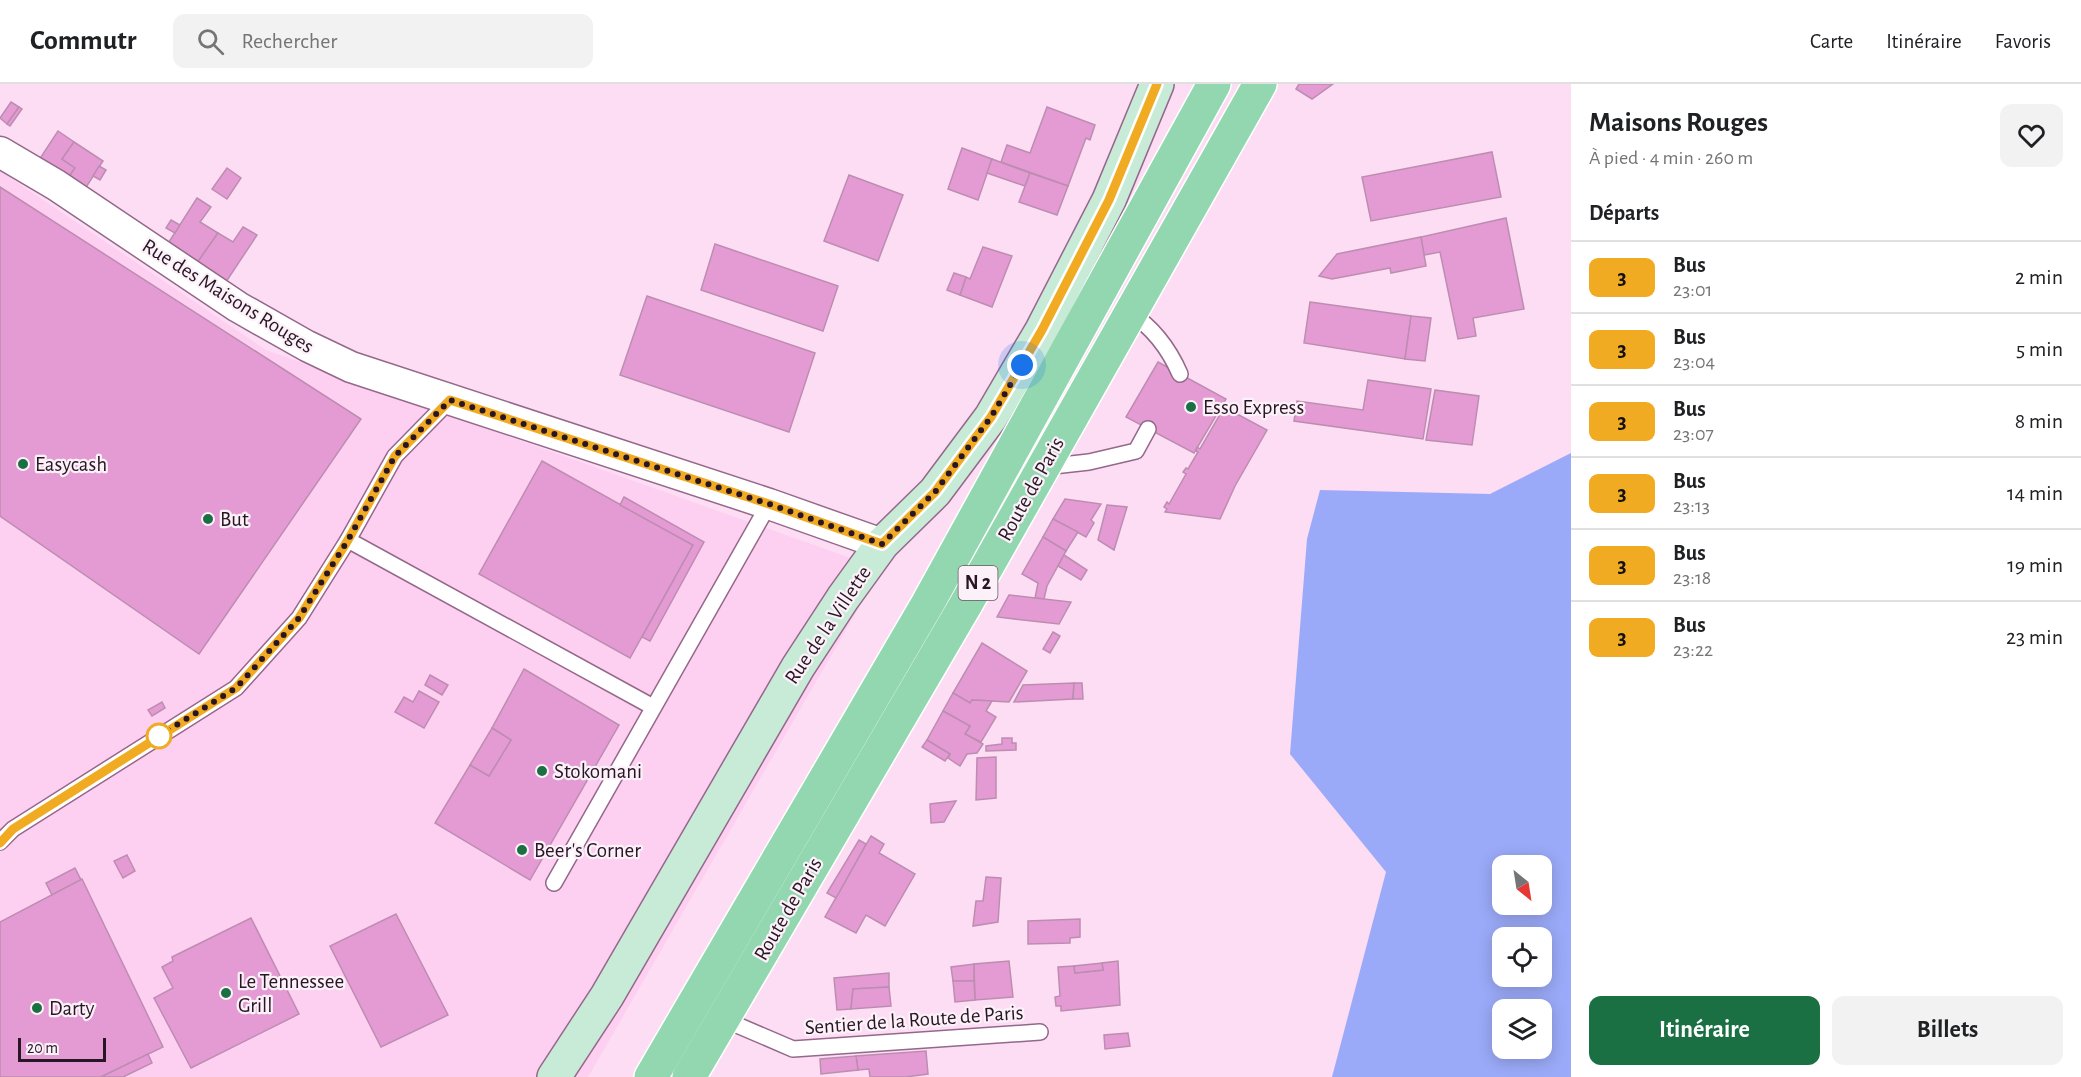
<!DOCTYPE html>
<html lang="fr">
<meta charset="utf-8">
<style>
body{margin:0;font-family:"Alegreya Sans",sans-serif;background:#f2f2f2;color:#202124;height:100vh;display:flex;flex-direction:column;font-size:22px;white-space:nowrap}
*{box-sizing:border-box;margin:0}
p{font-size:20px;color:#757577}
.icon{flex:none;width:33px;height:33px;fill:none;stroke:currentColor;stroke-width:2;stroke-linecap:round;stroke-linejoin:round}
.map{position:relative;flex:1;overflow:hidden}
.sheet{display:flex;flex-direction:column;background:#fff;width:510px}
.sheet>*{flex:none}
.badge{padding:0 12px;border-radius:9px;font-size:21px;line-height:39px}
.needle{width:39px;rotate:150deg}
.buttons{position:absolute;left:1492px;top:771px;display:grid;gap:12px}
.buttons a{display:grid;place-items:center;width:60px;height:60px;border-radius:12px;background:#fff;box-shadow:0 3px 15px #0003;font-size:30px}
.scale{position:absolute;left:18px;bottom:15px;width:88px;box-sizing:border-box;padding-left:6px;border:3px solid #281624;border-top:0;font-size:16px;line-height:21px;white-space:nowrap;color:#281624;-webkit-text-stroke:4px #fcf1f9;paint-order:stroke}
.you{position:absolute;width:30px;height:30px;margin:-15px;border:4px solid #fff;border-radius:50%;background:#1a73e8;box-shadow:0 0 0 9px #1a73e833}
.map>.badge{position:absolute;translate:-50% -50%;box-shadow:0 0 0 3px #fff}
h2{padding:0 18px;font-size:22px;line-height:54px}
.round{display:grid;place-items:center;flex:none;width:63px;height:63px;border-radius:12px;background:#f2f2f2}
.head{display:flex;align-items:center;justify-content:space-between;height:102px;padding:0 18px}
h1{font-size:28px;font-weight:700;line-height:45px}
.cta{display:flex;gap:12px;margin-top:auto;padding:12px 18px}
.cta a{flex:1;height:69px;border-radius:12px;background:#1a7043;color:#fff;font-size:24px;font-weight:700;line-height:69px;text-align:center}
.cta a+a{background:#f2f2f2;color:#202124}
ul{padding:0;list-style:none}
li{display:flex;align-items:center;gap:18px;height:72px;padding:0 18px;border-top:2px solid #e0e0e0}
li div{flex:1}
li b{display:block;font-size:22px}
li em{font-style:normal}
li .badge{min-width:66px;font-weight:700;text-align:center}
header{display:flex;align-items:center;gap:36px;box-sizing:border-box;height:84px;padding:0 30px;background:#fff;border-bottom:2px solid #e0e0e0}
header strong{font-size:28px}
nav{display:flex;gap:33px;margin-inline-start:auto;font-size:21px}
.search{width:420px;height:54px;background:#f2f2f2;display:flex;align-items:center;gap:15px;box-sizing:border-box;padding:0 21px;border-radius:12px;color:#757577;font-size:22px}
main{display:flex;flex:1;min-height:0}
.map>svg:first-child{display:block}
.built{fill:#fdcff1}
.forest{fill:#9baaf8;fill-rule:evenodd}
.building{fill:#e49bd3;stroke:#bd8db1;stroke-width:1.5}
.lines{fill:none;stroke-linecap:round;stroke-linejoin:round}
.lane-casing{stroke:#94688a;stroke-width:18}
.street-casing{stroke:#94688a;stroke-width:33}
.secondary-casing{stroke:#94688a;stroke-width:36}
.primary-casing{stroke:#fff;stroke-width:36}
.lane{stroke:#fff;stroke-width:15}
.street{stroke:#fff;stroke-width:30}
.secondary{stroke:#c8ebd7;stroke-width:33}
.primary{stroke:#92d7af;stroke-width:33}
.line-casing{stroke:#fff;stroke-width:14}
.line{stroke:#f1ab22;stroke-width:9}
.walk{stroke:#281624;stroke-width:6;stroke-dasharray:0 10.8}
.poi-dot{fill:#1a7043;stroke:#fcf1f9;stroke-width:2}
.stop-dot{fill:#fff;stroke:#f1ab22;stroke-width:3}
.labels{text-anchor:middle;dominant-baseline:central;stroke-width:4.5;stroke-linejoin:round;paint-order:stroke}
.shield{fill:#fcf1f9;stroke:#685864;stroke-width:1.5}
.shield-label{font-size:20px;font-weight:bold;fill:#281624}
.street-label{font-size:21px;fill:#281624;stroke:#fcf1f9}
.poi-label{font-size:21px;fill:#281624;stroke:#fcf1f9;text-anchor:start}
</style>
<header>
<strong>Commutr</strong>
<div class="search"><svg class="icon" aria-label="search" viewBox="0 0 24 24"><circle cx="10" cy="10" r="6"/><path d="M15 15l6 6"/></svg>Rechercher</div>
<nav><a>Carte</a><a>Itinéraire</a><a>Favoris</a></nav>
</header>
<main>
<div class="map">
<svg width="1571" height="993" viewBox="0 0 1571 993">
<rect width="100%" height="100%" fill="#fcddf4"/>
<polygon class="built" points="0,87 266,266 881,485 588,993 0,993"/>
<path class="forest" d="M1571 369V993H1332L1386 788 1290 670 1307 455 1320 406 1490 410ZM1503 782H1542V820H1503ZM1503 854H1542V892H1503ZM1503 926H1542V964H1503Z"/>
<g class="building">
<polygon points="1299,0 1333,0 1312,15 1296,5"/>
<polygon points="11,18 19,23 7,40 0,34"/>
<polygon points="19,23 22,25 10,42 7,40"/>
<polygon points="1047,23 1095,41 1090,56 1086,54 1068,102 1001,78 1007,61 1030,69"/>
<polygon points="58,47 74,58 62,75 75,84 66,97 37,79"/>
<polygon points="74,58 103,77 83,108 66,97 75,84 62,75"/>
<polygon points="962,64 992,75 978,116 948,105"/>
<polygon points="1492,68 1501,113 1371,137 1362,93"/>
<polygon points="992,75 1030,89 1025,102 987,89"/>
<polygon points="99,82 106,86 100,96 93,92"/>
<polygon points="227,84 241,94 227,115 212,105"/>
<polygon points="1030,89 1068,102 1057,131 1019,118"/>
<polygon points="849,91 903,111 878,177 824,157"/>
<polygon points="0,103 361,335 199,570 0,432"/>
<polygon points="197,114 211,123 200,138 218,149 197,179 167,161"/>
<polygon points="1506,134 1524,225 1473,234 1476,252 1458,255 1440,168 1424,171 1421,153"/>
<polygon points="171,136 180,141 175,149 166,144"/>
<polygon points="243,143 257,151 226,198 197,179 218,149 233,158"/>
<polygon points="1421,153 1426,182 1391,189 1390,184 1332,195 1319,192 1337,170"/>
<polygon points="715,160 838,202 823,247 701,206"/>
<polygon points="983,163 1012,172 992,223 960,211 966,193 970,195"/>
<polygon points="954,189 966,193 960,211 947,206"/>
<polygon points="647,212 815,269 789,348 620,291"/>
<polygon points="1310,218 1411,232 1405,275 1304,259"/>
<polygon points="1411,232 1431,234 1425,277 1405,275"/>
<polygon points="1158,278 1226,315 1194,369 1126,333"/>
<polygon points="1368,296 1431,305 1423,355 1294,337 1297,317 1363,326"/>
<polygon points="1435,306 1479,312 1472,361 1426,356"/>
<polygon points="1222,322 1267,346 1235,402 1220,435 1165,428 1167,425 1164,423 1167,418 1169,420 1186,390 1183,388 1186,384 1188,385 1198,368 1196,367 1197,363 1200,365 1222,327 1219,326"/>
<polygon points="542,377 693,461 630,574 479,490"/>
<polygon points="624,413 704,458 650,557 642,553 693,461 620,421"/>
<polygon points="1065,415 1101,420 1091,436 1094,439 1086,453 1053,435"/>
<polygon points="1107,421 1127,423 1114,466 1098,456"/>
<polygon points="1053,435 1078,448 1066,467 1043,453"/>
<polygon points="1043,453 1066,467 1047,502 1044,515 1035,514 1038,499 1022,490"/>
<polygon points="1064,471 1087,486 1081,496 1058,482"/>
<polygon points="1009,511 1044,515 1071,518 1059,540 997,533"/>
<polygon points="1053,548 1060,552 1050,569 1043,565"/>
<polygon points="982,559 1027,587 1009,618 972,616 970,619 953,609"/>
<polygon points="524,585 619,641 530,796 435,739 470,681 489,692 511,656 492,644"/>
<polygon points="430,591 448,601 442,611 425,601"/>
<polygon points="1074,599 1073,615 1014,618 1023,601"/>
<polygon points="1074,599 1082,599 1083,615 1073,615"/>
<polygon points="419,607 439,618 424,644 395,628 404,613 413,618"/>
<polygon points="953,609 970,619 972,616 992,617 986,627 996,633 981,658 965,650 970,642 943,627"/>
<polygon points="162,618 165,624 152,632 148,626"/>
<polygon points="943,627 970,642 965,650 983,660 977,669 967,670 960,682 948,674 950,670 927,656"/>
<polygon points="492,644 511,656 489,692 470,681"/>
<polygon points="1002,654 1012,654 1012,659 1016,659 1016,666 986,667 986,662 1002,660"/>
<polygon points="927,656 950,670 945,677 922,663"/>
<polygon points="996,673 996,714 976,716 977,674"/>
<polygon points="956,717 944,738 931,739 930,720"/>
<polygon points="871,752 884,760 879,769 915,790 885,842 866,831 856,849 825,833"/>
<polygon points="859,756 866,760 836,814 827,809"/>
<polygon points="127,771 135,787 123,794 114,777"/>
<polygon points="75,784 81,796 52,811 46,799"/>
<polygon points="986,793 1001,794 998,838 973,842 976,817 983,817"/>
<polygon points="82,795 163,963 101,993 0,993 0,838"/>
<polygon points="396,830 448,931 381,963 330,862"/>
<polygon points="251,834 299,930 191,984 154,914 173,904 162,883 173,877 172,873"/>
<polygon points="1080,835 1080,853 1070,854 1070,859 1028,860 1028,837"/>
<polygon points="1009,877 1013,913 975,916 974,880"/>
<polygon points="1118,877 1120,921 1061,927 1061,922 1056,922 1055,913 1060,912 1058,883 1074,882 1075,889 1103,886 1102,879"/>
<polygon points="1102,879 1103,886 1075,889 1074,882"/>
<polygon points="974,880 974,897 953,897 951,883"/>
<polygon points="889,889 889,903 853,905 851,925 837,926 834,894"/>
<polygon points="953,897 974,897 975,916 955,918"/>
<polygon points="889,903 891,922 851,925 853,905"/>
<polygon points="1128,949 1130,962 1105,965 1104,951"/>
<polygon points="926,967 928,990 906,993 870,993 869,985 858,986 856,972"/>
<polygon points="148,970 152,979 123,993 101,993"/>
<polygon points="856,972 858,986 821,990 820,975"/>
</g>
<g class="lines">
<defs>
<g id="lane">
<path d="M1130 229C1154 244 1169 265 1180 290"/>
<polyline points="1044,383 1089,378 1136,367 1148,345"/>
<polyline points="348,456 653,623"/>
<polyline points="0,758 13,745 236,604 299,534 348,456 395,372 450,316"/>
<polyline points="554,799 769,420"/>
<polyline points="723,935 793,965 1040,948"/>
</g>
<polyline id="street" points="0,68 56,101 238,223 307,262 351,283 769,420 882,460"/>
<polyline id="secondary" points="554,993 607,912 798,583 843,514 882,460 935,408 991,333 1042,246 1109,116 1157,0"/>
<g id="primary">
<polyline points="651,993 928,519 1214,0"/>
<polyline points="689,993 966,520 1260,0"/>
</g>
</defs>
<use href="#lane" class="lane-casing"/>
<use href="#street" class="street-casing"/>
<use href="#secondary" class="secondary-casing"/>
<use href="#primary" class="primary-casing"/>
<use href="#lane" class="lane"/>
<use href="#street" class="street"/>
<use href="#secondary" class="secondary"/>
<use href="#primary" class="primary"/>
</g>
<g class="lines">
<defs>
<polyline id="line" points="0,759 13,745 236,604 299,534 348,456 395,372 450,316 769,420 882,460 935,408 991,333 1042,246 1109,116 1157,0"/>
</defs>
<use href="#line" class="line-casing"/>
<use href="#line" class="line"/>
<polyline class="walk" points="159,652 236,604 299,534 348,456 395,372 450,316 769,420 882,460 935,408 991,333 1022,281"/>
</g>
<g class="poi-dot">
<circle cx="1191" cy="323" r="6"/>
<circle cx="23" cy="380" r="6"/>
<circle cx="208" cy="435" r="6"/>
<circle cx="542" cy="687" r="6"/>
<circle cx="522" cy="766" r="6"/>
<circle cx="226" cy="909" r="6"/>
<circle cx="37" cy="924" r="6"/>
</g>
<circle class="stop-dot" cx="159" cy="652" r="12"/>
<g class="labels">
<rect class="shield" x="958.5" y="482" width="39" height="34" rx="4.5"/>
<g class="shield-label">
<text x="978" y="499">N 2</text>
</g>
<g class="street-label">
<text transform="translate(228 212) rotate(32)">Rue des Maisons Rouges</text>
<text transform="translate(1031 405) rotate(-61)">Route de Paris</text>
<text transform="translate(828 541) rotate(-56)">Rue de la Villette</text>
<text transform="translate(788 825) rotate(-60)">Route de Paris</text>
<text transform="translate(914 936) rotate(-4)">Sentier de la Route de Paris</text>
</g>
<g class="poi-label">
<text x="1203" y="323">Esso Express</text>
<text x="35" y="380">Easycash</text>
<text x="220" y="435">But</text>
<text x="554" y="687">Stokomani</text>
<text x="534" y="766">Beer's Corner</text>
<text x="238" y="897">Le Tennessee<tspan x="238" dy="24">Grill</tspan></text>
<text x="49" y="924">Darty</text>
</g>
</g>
</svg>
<div class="buttons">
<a><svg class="needle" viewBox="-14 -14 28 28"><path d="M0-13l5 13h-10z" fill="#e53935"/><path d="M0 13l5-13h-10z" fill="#757577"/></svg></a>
<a><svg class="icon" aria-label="locate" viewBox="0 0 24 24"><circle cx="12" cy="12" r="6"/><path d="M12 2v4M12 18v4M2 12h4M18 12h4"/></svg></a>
<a><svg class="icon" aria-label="layers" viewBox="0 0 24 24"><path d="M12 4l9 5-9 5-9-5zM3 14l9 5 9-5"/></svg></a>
</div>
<div class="scale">20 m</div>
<div class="you" style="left:1022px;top:281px"></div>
</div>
<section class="sheet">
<div class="head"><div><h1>Maisons Rouges</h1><p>À pied · 4 min · 260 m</p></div><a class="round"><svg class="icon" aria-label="heart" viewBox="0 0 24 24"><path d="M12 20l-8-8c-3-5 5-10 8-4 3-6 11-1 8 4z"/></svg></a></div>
<h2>Départs</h2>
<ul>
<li><span class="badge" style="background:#f1ab22;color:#111">3</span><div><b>Bus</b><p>23:01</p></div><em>2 min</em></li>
<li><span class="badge" style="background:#f1ab22;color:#111">3</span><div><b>Bus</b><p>23:04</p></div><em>5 min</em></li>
<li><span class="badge" style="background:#f1ab22;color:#111">3</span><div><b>Bus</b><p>23:07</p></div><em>8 min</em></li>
<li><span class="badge" style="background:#f1ab22;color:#111">3</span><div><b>Bus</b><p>23:13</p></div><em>14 min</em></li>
<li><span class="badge" style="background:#f1ab22;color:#111">3</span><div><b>Bus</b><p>23:18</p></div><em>19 min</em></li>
<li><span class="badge" style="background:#f1ab22;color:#111">3</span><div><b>Bus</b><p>23:22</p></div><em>23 min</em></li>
</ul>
<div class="cta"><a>Itinéraire</a><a>Billets</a></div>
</section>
</main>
